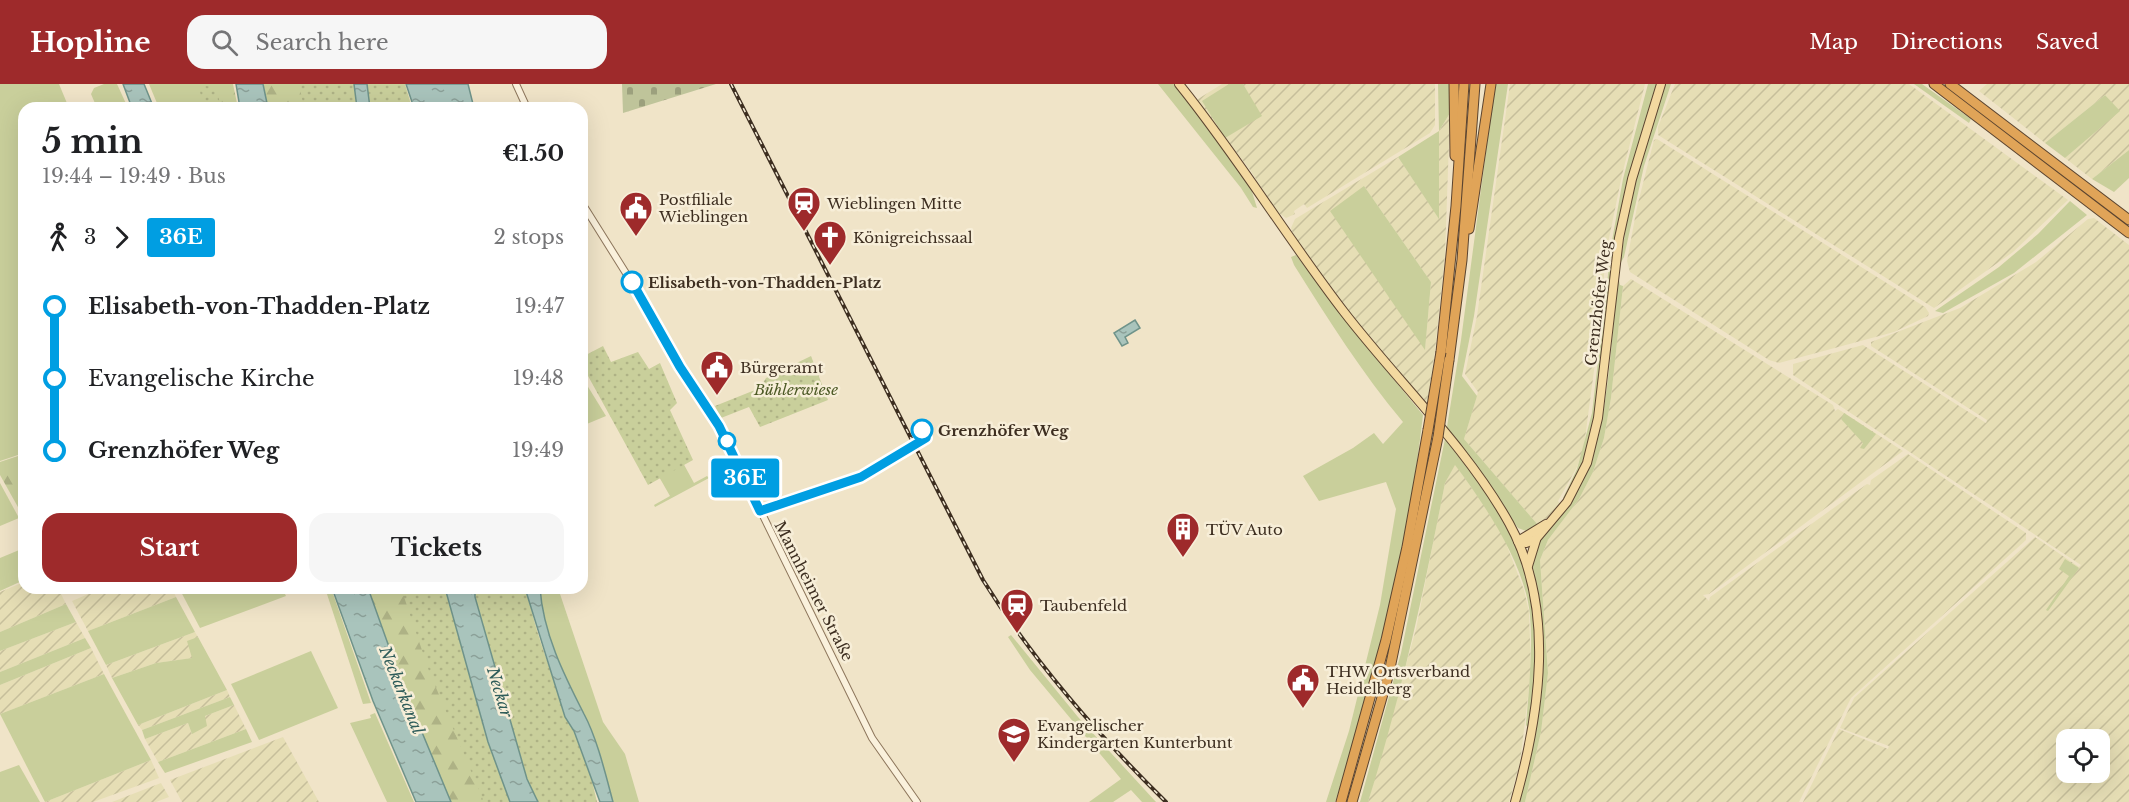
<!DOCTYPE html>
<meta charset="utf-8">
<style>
body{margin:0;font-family:"Libre Baskerville",serif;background:#f6f6f6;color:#202124;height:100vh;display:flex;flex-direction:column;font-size:22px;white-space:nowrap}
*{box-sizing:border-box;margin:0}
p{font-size:20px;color:#757577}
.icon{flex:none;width:33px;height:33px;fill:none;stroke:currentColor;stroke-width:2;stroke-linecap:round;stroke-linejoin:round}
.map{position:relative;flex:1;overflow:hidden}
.panel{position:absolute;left:18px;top:18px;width:570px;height:492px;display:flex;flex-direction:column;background:#fff;border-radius:18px;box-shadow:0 6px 24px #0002}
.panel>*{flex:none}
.badge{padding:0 12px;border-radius:4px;font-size:21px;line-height:39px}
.buttons{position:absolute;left:2056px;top:645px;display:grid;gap:12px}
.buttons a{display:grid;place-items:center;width:54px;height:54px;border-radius:12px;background:#fff;box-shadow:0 6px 24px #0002;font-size:30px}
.map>.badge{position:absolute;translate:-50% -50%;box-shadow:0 0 0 3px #fff}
.legs{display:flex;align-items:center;gap:9px;height:66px;padding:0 24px;font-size:20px}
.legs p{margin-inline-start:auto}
.summary{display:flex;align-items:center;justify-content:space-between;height:102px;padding:0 24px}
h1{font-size:33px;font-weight:800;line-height:45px}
.button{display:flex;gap:12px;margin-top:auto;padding:12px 24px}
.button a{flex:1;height:69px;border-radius:18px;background:#9e2a2b;color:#fff;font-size:24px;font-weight:800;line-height:69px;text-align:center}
.button a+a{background:#f6f6f6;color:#202124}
ul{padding:0 24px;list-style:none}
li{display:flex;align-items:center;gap:21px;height:72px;font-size:22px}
li i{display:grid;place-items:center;width:9px;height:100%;margin:0 8px;background:currentColor}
li i::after{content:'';width:15px;height:15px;margin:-8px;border:4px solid;border-radius:50%;background:#fff}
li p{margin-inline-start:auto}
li:first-child i{background:linear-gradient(#0000 50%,currentColor 0)}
li:last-child i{background:linear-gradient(currentColor 50%,#0000 0)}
header{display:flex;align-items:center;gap:36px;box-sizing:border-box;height:84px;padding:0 30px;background:#9e2a2b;color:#fff}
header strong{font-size:28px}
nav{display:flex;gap:33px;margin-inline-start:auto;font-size:21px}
.search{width:420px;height:54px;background:#f6f6f6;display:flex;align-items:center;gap:15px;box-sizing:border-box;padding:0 21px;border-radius:18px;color:#757577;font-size:22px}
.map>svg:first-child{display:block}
.farmland{fill:url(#farmland-furrows);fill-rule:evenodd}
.green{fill:#c9cf9b}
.forest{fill:url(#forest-firs)}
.cemetery{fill:url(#cemetery-stones)}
.park{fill:url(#park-dots)}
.water{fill:url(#water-ripples);stroke:#6f938a;stroke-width:1.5}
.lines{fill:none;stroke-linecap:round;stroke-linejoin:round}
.minor-casing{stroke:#8d765c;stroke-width:8}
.major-casing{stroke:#5b4430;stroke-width:10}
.highway-casing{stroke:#5b4430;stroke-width:11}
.minor{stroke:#faf1dc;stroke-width:6}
.major{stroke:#f3d9a0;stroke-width:8}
.highway{stroke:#e0a458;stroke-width:9}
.rail-casing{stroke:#3d2e20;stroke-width:4}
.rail{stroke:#f7eed8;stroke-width:1.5;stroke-dasharray:4.5;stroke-linecap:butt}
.highway-bridge-casing{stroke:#5b4430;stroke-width:11;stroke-linecap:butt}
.highway-bridge{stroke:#e0a458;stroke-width:9}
.line-1-casing{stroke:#fff;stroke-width:14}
.line-1{stroke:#009ee2;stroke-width:9}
.stop-1-dot{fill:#fff;stroke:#009ee2;stroke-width:3}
.labels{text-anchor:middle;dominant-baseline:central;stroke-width:5;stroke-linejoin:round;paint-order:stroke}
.poi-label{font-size:15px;fill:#3d2e20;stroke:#f7eed8;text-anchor:start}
.stop-label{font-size:15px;font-weight:bold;fill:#3d2e20;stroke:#f7eed8;text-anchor:start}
.street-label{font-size:15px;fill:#3d2e20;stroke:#f7eed8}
.park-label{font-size:15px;font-style:italic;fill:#4d5a26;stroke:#f7eed8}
.water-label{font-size:16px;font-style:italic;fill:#2f5d5a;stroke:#f7eed8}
</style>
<header>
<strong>Hopline</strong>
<div class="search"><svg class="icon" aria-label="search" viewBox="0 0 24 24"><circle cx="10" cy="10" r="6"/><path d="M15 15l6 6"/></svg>Search here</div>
<nav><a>Map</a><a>Directions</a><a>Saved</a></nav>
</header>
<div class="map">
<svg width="2129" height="718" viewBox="0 0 2129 718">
<defs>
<pattern id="farmland-furrows" width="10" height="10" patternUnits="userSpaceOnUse" patternTransform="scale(1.5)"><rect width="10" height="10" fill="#e6deb5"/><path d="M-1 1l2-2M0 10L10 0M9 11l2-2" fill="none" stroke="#c6bf9b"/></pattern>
<pattern id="forest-firs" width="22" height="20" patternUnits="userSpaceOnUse" patternTransform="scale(1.5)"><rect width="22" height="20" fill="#c9cf9b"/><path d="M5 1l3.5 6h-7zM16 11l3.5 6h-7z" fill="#aeb285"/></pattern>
<pattern id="cemetery-stones" width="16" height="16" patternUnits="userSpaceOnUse" patternTransform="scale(1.5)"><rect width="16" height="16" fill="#bfc49a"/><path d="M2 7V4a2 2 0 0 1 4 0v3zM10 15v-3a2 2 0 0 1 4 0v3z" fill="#9ca07d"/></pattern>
<pattern id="park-dots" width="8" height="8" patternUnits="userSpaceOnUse" patternTransform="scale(1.5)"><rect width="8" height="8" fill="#c9cf9b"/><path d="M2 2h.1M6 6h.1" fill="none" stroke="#aeb285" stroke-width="1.8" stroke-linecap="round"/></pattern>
<pattern id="water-ripples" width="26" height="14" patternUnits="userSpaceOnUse" patternTransform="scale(1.5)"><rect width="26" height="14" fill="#a9c4bc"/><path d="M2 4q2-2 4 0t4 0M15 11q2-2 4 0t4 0" fill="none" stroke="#8ba098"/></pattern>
</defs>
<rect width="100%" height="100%" fill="#f0e4c8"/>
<g class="farmland">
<polygon points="1222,0 1435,0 1435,41 1430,49 1307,124 1304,120 1294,127 1295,130 1286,134 1277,128 1250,86 1198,18 1198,15"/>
<polygon points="1510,0 1645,0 1622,91 1605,174 1602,226 1584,362 1577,383 1558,417 1561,421 1550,434 1538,441 1464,355 1478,308 1465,290 1477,232"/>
<polygon points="1675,0 1909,0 2068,116 2013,168 1934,224 1658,51 1658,43"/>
<polygon points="1987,0 2129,0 2129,66 2092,95 2065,74 2119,27 2105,11 2045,59 1979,7"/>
<path d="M1450 29 1445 171 1435 267 1427 320 1382 271 1347 226 1295 155 1291 144 1295 135 1398 73 1439 134V47ZM1364 102 1431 198 1425 265Z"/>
<polygon points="1657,55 1925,223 1929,229 1928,232 1894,248 1779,279 1769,276 1630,188 1627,177 1637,123 1654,56"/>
<path d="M2094 134 2129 161V718H1803L1839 645 1888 665 1889 662 1840 644 1854 614 2035 453 2079 483 2081 481 1793 291V280L1863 261 1986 339 1987 336 1871 262V258L1960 224 2036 178 2088 135ZM2067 656H2100V688H2067Z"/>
<polygon points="1631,195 1833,321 1835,327 1838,325 1903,367 1709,510 1703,511 1709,517 1710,513 1867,400 1870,401 1871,396 1908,370 2026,449 2026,456 1851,614 1799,718 1525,718 1541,648 1548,589 1540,476 1548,456 1579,415 1593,388 1604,354 1611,314 1623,202"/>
<polygon points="1455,380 1500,444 1524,506 1529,528 1531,587 1520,679 1509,718 1368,718 1416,545 1445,399"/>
<polygon points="24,498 24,504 58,504 66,520 0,548 0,508"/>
<polygon points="102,504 172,504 176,513 88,547 72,517"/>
<polygon points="76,538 85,554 0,588 0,567"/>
<polygon points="195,548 198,553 188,558 193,574 156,579 112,594 106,581"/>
<polygon points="91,564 104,590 0,630 0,601"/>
<polygon points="227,606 230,613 142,646 138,641"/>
<polygon points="234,621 246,645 158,678 145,655 188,639 192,650 205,632"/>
<polygon points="283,653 319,718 182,718 170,696"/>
<polygon points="151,676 159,694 93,718 45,718"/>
<polygon points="161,699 169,713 156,718 112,718"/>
</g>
<g class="green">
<polygon points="0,0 59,0 69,24 24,24 24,369 0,377"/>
<polygon points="104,0 117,0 128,24 97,24 91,10 94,4"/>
<polygon points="149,0 228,0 232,24 159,24"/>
<polygon points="1158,0 1174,0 1249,98 1257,124 1253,123 1241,104"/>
<polygon points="1229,0 1243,0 1262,32 1225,54 1202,17"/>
<polygon points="1438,0 1449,0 1450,29 1439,47 1439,135 1398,73 1439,47"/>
<polygon points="1495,0 1508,0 1474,232 1462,292 1477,312 1464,355 1538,441 1526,447 1518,444 1446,349 1461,256"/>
<polygon points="1648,0 1658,0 1628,99 1614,173 1609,174 1623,95"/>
<polygon points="1664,0 1671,0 1644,82 1624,173 1620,180 1631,112"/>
<polygon points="1914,0 1922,0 1971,35 1969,39"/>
<polygon points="2105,11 2120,27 2065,74 2045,59"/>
<polygon points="2129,66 2129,94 2114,108 2092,95"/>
<polygon points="1364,102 1431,198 1425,266 1330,127"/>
<polygon points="2070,117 2087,131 2014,189 1943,229 1935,227 1999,183 2038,150"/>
<path d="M1296 171 1340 230 1423 331C1408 461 1377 594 1335 718H1326L1349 647 1380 521 1396 425 1386 398 1319 417 1303 392 1353 364 1374 349 1383 360 1403 338C1362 289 1328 235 1294 181L1291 173Z"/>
<polygon points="1609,182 1613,185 1596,335 1583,382 1566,415 1563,414 1577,385 1592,329"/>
<path d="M1618 191 1620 201 1623 202 1611 314 1604 354 1593 388 1579 415 1548 456 1540 476 1548 589 1541 648 1525 718H1518C1531 668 1544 618 1543 566 1542 542 1530 501 1532 481 1536 443 1573 417 1588 384 1609 336 1612 245 1618 191Z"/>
<polygon points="582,293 606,332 582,342"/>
<polygon points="1844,329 1876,350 1864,365 1860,364 1863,359 1841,335"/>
<path d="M1445 355C1464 380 1486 405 1502 433 1553 526 1538 620 1513 718H1511L1529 645 1526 641C1529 604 1533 568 1530 531 1525 480 1485 421 1455 381L1445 399C1424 507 1401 613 1368 718H1360L1401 569Z"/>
<polygon points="682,377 694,399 707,392 709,394 655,423 654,421 670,412 658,391"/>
<polygon points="0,399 19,434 0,442"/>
<polygon points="24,464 24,496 0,507 0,474"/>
<polygon points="2065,475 2079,484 2048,527 2046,526 2069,492 2059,485"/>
<polygon points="179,504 282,504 286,512 200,544"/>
<polygon points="325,504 331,504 371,619 363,620"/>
<path d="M540 504H558L603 638 625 670 639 718H613C606 692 597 654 584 630 564 591 543 549 540 504Z"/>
<polygon points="176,513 195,548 106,581 88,547"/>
<polygon points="66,520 76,538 0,567 0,548"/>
<polygon points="1011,551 1078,633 1156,718 1142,718 1131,706 1113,718 1089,718 1121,695 1030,586 1008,553"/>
<polygon points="198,553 227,606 138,641 112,594 156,579 192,574 187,557"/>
<polygon points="85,554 91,564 0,601 0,588"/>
<polygon points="311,567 338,624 259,656 231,600"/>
<polygon points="104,590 151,676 45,718 0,630"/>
<polygon points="230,613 234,621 205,632 207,642 192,650 188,639 145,655 142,646"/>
<polygon points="375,629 414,718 387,718 350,639 371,634 370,631"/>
<polygon points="246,645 252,658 165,689 158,678"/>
<polygon points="19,681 40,718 0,718 0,688"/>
</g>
<g class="forest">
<polygon points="209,0 233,0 238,24 224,24 216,2"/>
<polygon points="263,0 354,0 357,24 268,24"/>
<polygon points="24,370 24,432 23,432 0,391 0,378"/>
<polygon points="368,504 445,504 510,718 451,718 404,605"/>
</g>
<polygon class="cemetery" points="622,0 716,0 623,29"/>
<g class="park">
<polygon points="299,0 405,0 412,24 304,24"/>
<polygon points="205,2 216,3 221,24 210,24 201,13 200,7"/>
<polygon points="603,262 611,278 638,268 649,285 660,279 677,319 670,326 693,376 648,401 582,281 582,273"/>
<polygon points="811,272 828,316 760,343 749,323 721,334 715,322 760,304 766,294"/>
<path d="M401 504H527C537 563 563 614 584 669 590 685 593 702 597 718H484L429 587Z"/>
</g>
<g class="water">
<polygon points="123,0 144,0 153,22 132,24"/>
<polygon points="236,0 263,0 268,24 240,24"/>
<polygon points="354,0 367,0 370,24 357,24"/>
<polygon points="406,0 468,0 474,24 414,24"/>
<polygon points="1135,236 1140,244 1125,253 1128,259 1122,262 1114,249"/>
<polygon points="332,504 368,504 404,605 451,718 416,718 373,617"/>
<polygon points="445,504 475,504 475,513 527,695 538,718 510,718 488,658"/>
<path d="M525 504H540C543 549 564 591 584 630 597 654 606 692 613 718H600L574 647 565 633Z"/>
</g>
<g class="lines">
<defs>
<g id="minor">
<polyline points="516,0 527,24"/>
<polyline points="582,119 649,226 680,283 719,342 872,654 917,718"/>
</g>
<g id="major">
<path d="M1179 0C1238 73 1287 154 1344 228 1398 298 1466 362 1509 439 1556 524 1540 630 1515 718"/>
<polyline points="1518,457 1526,459 1536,455 1567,418 1587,379 1598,334 1619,154 1632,95 1661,0"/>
<polyline points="1518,457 1546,440"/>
<polyline points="1528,482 1536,456"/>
</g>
<g id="highway">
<polyline points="1454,0 1455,72"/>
<polyline points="1934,0 2129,149"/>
<polyline points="1950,0 2129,136"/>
<polyline points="1469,145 1491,0"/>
<polyline points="1441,268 1456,122 1464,0"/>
<polyline points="1449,276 1462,176 1475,0"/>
<polyline points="1341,718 1386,556 1407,463 1428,346"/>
<polyline points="1352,718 1389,589 1438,353"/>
</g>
</defs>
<use href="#minor" class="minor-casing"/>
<use href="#major" class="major-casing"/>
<use href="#highway" class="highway-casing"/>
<use href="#minor" class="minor"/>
<use href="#major" class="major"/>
<use href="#highway" class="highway"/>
<defs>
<path id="rail" d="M731 0 983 496C1034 578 1097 650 1166 718"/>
</defs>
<use href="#rail" class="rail-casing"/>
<use href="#rail" class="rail"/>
<defs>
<g id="highway-bridge">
<polyline points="1428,346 1441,268"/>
<polyline points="1438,353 1449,276"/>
</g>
</defs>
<use href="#highway-bridge" class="highway-bridge-casing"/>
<use href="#highway-bridge" class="highway-bridge"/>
</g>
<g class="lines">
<defs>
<polyline id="line-1" points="632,198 680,283 719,342 760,427 861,393 926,354 922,346"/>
</defs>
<use href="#line-1" class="line-1-casing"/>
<use href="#line-1" class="line-1"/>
</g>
<defs>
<symbol id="station-pin" viewBox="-11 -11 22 30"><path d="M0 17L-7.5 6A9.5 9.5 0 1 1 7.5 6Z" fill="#9e2a2b" stroke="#f7eed8"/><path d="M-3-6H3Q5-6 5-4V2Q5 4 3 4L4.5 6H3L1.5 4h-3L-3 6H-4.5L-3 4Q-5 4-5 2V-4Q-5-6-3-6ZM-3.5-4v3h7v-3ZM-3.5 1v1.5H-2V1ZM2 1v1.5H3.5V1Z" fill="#fff"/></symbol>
<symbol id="civic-pin" viewBox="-11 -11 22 30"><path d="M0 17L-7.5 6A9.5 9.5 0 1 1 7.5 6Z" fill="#9e2a2b" stroke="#f7eed8"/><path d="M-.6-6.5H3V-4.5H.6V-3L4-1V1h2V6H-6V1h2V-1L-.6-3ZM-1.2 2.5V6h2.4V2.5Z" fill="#fff"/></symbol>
<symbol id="church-pin" viewBox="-11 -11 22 30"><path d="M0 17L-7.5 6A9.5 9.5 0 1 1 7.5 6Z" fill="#9e2a2b" stroke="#f7eed8"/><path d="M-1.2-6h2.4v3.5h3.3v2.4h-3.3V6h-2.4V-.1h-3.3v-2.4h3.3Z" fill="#fff"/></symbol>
<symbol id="building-pin" viewBox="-11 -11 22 30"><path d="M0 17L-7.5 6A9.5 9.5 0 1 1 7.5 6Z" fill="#9e2a2b" stroke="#f7eed8"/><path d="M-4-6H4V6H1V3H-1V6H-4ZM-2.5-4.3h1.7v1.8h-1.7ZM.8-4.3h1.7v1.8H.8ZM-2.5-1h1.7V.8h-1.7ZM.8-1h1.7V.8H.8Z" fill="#fff"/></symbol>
<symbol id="school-pin" viewBox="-11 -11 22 30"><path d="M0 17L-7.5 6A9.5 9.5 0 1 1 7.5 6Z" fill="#9e2a2b" stroke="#f7eed8"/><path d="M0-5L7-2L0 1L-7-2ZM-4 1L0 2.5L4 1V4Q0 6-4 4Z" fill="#fff"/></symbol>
</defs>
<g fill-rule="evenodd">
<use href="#station-pin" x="785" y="100" width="38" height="52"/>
<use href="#civic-pin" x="617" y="105" width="38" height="52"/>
<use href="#church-pin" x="811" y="134" width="38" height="52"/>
<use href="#civic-pin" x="698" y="264" width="38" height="52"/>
<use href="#building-pin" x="1164" y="426" width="38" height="52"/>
<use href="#station-pin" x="998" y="502" width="38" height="52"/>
<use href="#civic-pin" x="1284" y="577" width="38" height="52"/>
<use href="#school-pin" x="995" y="631" width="38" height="52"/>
</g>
<g class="stop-1-dot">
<circle cx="632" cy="198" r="10"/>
<circle cx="922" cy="346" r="10"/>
<circle cx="727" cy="357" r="8"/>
</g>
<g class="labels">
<g class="poi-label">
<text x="659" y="115">Postfiliale<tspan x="659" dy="17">Wieblingen</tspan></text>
<text x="827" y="119">Wieblingen Mitte</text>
<text x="853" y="153">Königreichssaal</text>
<text x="740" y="283">Bürgeramt</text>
<text x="1206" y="445">TÜV Auto</text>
<text x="1040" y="521">Taubenfeld</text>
<text x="1326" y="587">THW Ortsverband<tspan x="1326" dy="17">Heidelberg</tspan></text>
<text x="1037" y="641">Evangelischer<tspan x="1037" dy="17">Kindergarten Kunterbunt</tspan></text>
</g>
<g class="stop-label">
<text x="648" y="198">Elisabeth-von-Thadden-Platz</text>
<text x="938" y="346">Grenzhöfer Weg</text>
</g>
<g class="street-label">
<text transform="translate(1598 219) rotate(-83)">Grenzhöfer Weg</text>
<text transform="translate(814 507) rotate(63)">Mannheimer Straße</text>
</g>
<g class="park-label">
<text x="796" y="305">Bühlerwiese</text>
</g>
<g class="water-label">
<text transform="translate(402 606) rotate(68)">Neckarkanal</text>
<text transform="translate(500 608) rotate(73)">Neckar</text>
</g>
</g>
</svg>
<div class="buttons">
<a><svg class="icon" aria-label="locate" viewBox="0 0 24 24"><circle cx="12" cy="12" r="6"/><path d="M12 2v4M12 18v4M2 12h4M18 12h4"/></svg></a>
</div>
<b class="badge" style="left:745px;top:394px;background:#009ee2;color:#fff">36E</b>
<section class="panel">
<div class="summary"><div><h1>5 min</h1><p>19:44 – 19:49 · Bus</p></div><b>€1.50</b></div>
<div class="legs"><svg class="icon" aria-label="walk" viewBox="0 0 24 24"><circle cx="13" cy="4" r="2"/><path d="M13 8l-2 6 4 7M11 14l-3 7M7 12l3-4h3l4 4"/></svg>3<svg class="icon" aria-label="forward" viewBox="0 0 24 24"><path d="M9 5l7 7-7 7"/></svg><b class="badge" style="background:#009ee2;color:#fff">36E</b><p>2 stops</p></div>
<ul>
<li><i style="color:#009ee2"></i><b>Elisabeth-von-Thadden-Platz</b><p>19:47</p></li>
<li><i style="color:#009ee2"></i><span>Evangelische Kirche</span><p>19:48</p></li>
<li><i style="color:#009ee2"></i><b>Grenzhöfer Weg</b><p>19:49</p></li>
</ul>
<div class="button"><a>Start</a><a>Tickets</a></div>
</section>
</div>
